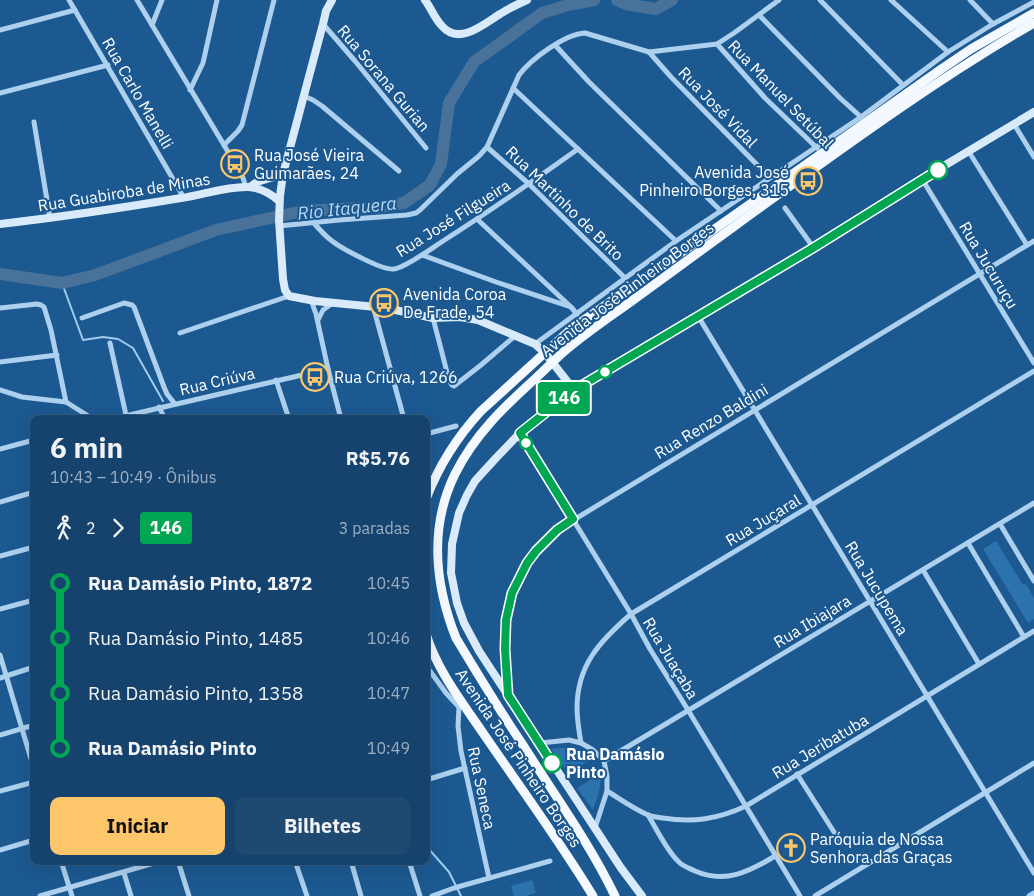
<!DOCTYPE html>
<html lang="pt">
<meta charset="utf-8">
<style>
body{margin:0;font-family:"IBM Plex Sans",sans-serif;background:#1e4a72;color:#f1f3f6;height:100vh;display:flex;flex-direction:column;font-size:19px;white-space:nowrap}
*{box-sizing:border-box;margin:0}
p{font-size:16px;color:#9db0c2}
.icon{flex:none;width:28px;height:28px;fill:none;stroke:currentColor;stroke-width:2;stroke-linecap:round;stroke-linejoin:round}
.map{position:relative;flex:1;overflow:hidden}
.side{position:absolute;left:30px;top:415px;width:400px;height:450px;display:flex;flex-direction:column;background:#15436d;border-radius:10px;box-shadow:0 5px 20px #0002,0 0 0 1px #345c80}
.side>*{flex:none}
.badge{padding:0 10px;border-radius:4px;font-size:18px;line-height:32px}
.map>.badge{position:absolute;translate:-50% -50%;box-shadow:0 0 0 2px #fff}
.legs{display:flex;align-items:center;gap:8px;height:55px;padding:0 20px;font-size:16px}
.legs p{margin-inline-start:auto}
.headline{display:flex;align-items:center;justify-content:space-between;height:85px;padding:0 20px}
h1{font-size:28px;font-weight:700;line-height:38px}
.cta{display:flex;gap:10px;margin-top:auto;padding:10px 20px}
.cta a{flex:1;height:58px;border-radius:10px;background:#fec66a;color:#111;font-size:20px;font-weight:700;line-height:58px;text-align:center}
.cta a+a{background:#1e4a72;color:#f1f3f6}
ul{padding:0 20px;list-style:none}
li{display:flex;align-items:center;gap:18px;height:55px;font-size:19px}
li i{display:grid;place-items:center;width:8px;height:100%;margin:0 6px;background:currentColor}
li i::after{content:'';width:12px;height:12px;margin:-6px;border:4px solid;border-radius:50%;background:#15436d}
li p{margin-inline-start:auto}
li:first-child i{background:linear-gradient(#0000 50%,currentColor 0)}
li:last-child i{background:linear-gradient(currentColor 50%,#0000 0)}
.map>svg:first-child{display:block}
.green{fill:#2c72ac}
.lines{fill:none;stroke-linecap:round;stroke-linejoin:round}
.stream{stroke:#9fccf0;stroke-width:2}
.river{stroke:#48729a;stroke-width:12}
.street{stroke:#acd0ee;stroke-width:5}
.secondary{stroke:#d9eafa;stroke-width:8}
.primary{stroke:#f3f9ff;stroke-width:9}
.line-1-casing{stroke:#fff;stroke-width:11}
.line-1{stroke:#00a651;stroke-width:8}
.stop-1-dot{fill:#fff;stroke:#00a651;stroke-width:2.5}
.labels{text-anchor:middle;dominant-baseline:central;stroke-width:4;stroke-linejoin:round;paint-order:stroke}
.street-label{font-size:16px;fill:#fff;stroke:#1c5991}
.poi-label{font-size:16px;fill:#fff;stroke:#1c5991;text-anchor:start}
.stop-label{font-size:16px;font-weight:bold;fill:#fff;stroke:#1c5991;text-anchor:start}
.water-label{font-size:18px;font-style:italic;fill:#b8d9f5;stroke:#1c5991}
</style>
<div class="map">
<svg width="1034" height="896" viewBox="0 0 1034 896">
<rect width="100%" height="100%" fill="#1c5991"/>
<g class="green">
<polygon points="996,541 1023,585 1026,584 1034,598 1034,619 1028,623 983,549"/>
<path d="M556 748C569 747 580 752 590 760L568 773 551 749Z"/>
<path d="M600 774C602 787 597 798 593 810L577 788Z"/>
<polygon points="532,880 536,893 525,896 514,896 511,886"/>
</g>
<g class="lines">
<g class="stream">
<polyline points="62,283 83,340 103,337 118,339 133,348 163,401"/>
<polyline points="170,416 182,419"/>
<polyline points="427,847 449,872 461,896"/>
</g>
<g class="river">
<polyline points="617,0 626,4 656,9 672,0"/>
<polyline points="0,274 62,283 95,275 216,230 303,211 379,207 404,203 430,185 441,164 449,103 474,62 542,13 568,5 594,0"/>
</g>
<g class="street">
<polyline points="69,0 184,198"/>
<polyline points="137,0 224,145 243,178 246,187"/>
<polyline points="820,0 903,85"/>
<polyline points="891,0 948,52"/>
<polyline points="970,0 993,24"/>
<polyline points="759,15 840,98 861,117"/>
<polyline points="323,24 355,61 426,148"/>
<polyline points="152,25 162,0"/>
<polyline points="0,30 75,10"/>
<polyline points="717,44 765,98 817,148"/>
<polyline points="555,45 589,82 721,211"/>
<polyline points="649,52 671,77 770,178"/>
<polyline points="513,88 676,241"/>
<polyline points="190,90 203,63 217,0"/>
<polyline points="0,93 108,65"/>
<polyline points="304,96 313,100 322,106 399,171"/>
<polyline points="34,122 50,218"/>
<polyline points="1014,124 1034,157"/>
<polyline points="224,145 238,131 242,125 274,0"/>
<polyline points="487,147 529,184 625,278"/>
<polyline points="969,152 1027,245"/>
<polyline points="922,179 1034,363"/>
<polyline points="785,208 813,247"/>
<polyline points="477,219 571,307 577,314"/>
<path d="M313 222C319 229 325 236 332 241 341 248 383 271 394 269 405 268 432 248 443 241 489 212 533 181 578 149"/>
<path d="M279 226 339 220 407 215 416 213 420 210 457 174 479 156 487 147 519 75C531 59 565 34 585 33L649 52 717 44 734 33 779 0"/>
<polyline points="422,255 496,282 571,307"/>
<polyline points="311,300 316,314 328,369 341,419"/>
<polyline points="373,306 404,419"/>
<polyline points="0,308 37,304 41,305 44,307 51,330 66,402"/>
<polyline points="698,316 1034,873"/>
<polyline points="82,318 124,303 132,305 134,307 164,387 167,394 175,404"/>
<polyline points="433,318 449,380 452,385 454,386 481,365 515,336"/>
<polyline points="318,320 323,310 333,303"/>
<polyline points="180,333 289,296"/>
<polyline points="110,343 126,415"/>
<polyline points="535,344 676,241 861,117 948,52 993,24 1034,2"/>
<polyline points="0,362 57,355"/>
<polyline points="276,380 289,419"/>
<polyline points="0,390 22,397 66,402 93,419"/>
<polyline points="159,407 165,419"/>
<polyline points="112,419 328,369"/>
<polyline points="520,433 631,614 650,649 688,710 800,896"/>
<polyline points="426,434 456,426"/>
<polyline points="0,449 34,440"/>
<polyline points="0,502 34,492"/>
<polyline points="1000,524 1034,581"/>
<polyline points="968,543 1024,637"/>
<polyline points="0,556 34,547"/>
<polyline points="923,570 979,664"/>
<polyline points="0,609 34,600"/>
<polyline points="0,655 34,769"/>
<polyline points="426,667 430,671 446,693 459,707"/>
<polyline points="0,678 34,667"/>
<path d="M508 695C508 676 505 656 505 637 506 591 525 561 557 530L1034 241"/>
<polyline points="464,704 459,707 458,726 461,751 489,878"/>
<polyline points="0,735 34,725"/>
<polyline points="540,743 569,740 581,743 593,750 604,761 607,776 607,791 595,828"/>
<path d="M581 743C579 731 577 720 577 708 577 665 600 641 631 614L1034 371"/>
<polyline points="604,761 1034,503"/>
<polyline points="797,774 841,843"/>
<polyline points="426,780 465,768"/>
<polyline points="0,791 34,782"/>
<path d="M607 791C620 799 634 809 648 815 652 817 658 817 663 818 693 823 718 819 746 806L1034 631"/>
<path d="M648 815C656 828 667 851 678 861 682 866 689 868 695 871 725 884 749 872 775 856"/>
<polyline points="0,850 34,840"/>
<polyline points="61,861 72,896"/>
<polyline points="178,861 189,896"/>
<polyline points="295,861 307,896"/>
<polyline points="351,861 361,896"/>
<polyline points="409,861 420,896"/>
<polyline points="124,873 131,896"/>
<polyline points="40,896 161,861"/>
<polyline points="432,896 454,888 550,861"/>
<polyline points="815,896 1034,763"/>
<polyline points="1029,896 1034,893"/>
</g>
<g class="secondary">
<polyline points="332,0 326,11 323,24 283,174 280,196 279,220 283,279 285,290 289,296 315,301 386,308 433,318 460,317 478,320 535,344 545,353 574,390"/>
<path d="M425 0C431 8 435 19 442 26 459 46 484 24 500 14 509 8 518 4 527 0"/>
<polyline points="250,187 257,182 283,174"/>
<path d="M0 224C61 217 121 208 181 198 203 195 226 186 249 187 260 188 270 193 279 201"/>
<polyline points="642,896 621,868 479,651 464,623 457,603 451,573 452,544 459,513 467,495 475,481 496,458 520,433 574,390 813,247 922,179 1034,112"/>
</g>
<g class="primary">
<path d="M426 499C439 465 457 437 481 411L571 329 692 245 940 70 971 49 1034 13"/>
<path d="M426 634C437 670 462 702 483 733 520 787 559 840 593 896"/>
<path d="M615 896C589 842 553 793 521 742 498 708 477 673 456 638 435 585 429 527 455 474 475 434 504 407 537 377 547 368 556 358 567 349 586 333 608 318 629 303 665 277 700 251 736 225 833 155 930 83 1034 23"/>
</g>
</g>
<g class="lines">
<defs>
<polyline id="line-1" points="552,763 508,695 505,649 506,620 512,593 527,563 536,551 557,530 573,519 520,433 574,390 813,248 938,170"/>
</defs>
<use href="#line-1" class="line-1-casing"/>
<use href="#line-1" class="line-1"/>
</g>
<defs>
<symbol id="bus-ring" viewBox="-11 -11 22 22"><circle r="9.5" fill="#1c5991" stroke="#fec66a" stroke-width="1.5"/><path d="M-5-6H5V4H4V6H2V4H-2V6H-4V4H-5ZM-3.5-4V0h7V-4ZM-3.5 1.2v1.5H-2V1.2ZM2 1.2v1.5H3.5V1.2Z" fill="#fec66a"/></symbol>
<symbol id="church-ring" viewBox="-11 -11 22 22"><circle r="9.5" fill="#1c5991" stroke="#fec66a" stroke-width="1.5"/><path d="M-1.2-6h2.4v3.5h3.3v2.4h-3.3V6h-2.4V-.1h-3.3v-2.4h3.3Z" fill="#fec66a"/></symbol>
</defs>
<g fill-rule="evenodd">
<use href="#bus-ring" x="219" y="148" width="32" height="32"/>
<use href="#bus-ring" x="792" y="165" width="32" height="32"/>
<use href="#bus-ring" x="368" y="287" width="32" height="32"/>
<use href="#bus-ring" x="299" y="361" width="32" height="32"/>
<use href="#church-ring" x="775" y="832" width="32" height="32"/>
</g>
<g class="stop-1-dot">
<circle cx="938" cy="170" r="9"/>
<circle cx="605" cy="372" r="6"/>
<circle cx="526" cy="443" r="6"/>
<circle cx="552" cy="763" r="9"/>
</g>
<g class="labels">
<g class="street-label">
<text transform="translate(384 78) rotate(50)">Rua Sorana Gurian</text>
<text transform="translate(138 93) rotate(60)">Rua Carlo Manelli</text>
<text transform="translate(781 94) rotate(46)">Rua Manuel Setúbal</text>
<text transform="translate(718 107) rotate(46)">Rua José Vidal</text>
<text transform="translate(124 192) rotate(-9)">Rua Guabiroba de Minas</text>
<text transform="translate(565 203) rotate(44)">Rua Martinho de Brito</text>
<text transform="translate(453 218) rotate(-32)">Rua José Filgueira</text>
<text transform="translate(989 265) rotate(59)">Rua Jucuruçu</text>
<text transform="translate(627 289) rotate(-37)">Avenida José Pinheiro Borges</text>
<text transform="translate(217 381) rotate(-13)">Rua Criúva</text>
<text transform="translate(711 421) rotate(-31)">Rua Renzo Baldini</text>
<text transform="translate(763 520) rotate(-31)">Rua Juçaral</text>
<text transform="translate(877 588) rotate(59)">Rua Jucupema</text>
<text transform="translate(812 621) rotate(-31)">Rua Ibiajara</text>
<text transform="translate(671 658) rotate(59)">Rua Juaçaba</text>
<text transform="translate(820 746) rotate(-31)">Rua Jeribatuba</text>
<text transform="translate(519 758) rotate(56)">Avenida José Pinheiro Borges</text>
<text transform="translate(482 788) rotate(78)">Rua Seneca</text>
</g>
<g class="poi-label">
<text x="254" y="155">Rua José Vieira<tspan x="254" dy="18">Guimarães, 24</tspan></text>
<text x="789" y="172" text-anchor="end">Avenida José<tspan x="789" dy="18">Pinheiro Borges, 315</tspan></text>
<text x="403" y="294">Avenida Coroa<tspan x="403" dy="18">De Frade, 54</tspan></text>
<text x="334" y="377">Rua Criúva, 1266</text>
<text x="810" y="839">Paróquia de Nossa<tspan x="810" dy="18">Senhora das Graças</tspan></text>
</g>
<g class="stop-label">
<text x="566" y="754">Rua Damásio<tspan x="566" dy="18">Pinto</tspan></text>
</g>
<g class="water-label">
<text transform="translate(347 208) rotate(-6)">Rio Itaquera</text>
</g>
</g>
</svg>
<b class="badge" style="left:564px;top:398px;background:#00a651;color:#fff">146</b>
<section class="side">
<div class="headline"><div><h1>6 min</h1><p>10:43 – 10:49 · Ônibus</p></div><b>R$5.76</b></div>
<div class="legs"><svg class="icon" aria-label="walk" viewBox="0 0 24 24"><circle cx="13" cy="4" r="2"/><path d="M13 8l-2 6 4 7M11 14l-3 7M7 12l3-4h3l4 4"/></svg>2<svg class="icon" aria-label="forward" viewBox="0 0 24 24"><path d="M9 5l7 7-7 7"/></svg><b class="badge" style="background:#00a651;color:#fff">146</b><p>3 paradas</p></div>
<ul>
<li><i style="color:#00a651"></i><b>Rua Damásio Pinto, 1872</b><p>10:45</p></li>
<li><i style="color:#00a651"></i><span>Rua Damásio Pinto, 1485</span><p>10:46</p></li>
<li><i style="color:#00a651"></i><span>Rua Damásio Pinto, 1358</span><p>10:47</p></li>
<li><i style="color:#00a651"></i><b>Rua Damásio Pinto</b><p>10:49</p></li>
</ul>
<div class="cta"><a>Iniciar</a><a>Bilhetes</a></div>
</section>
</div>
